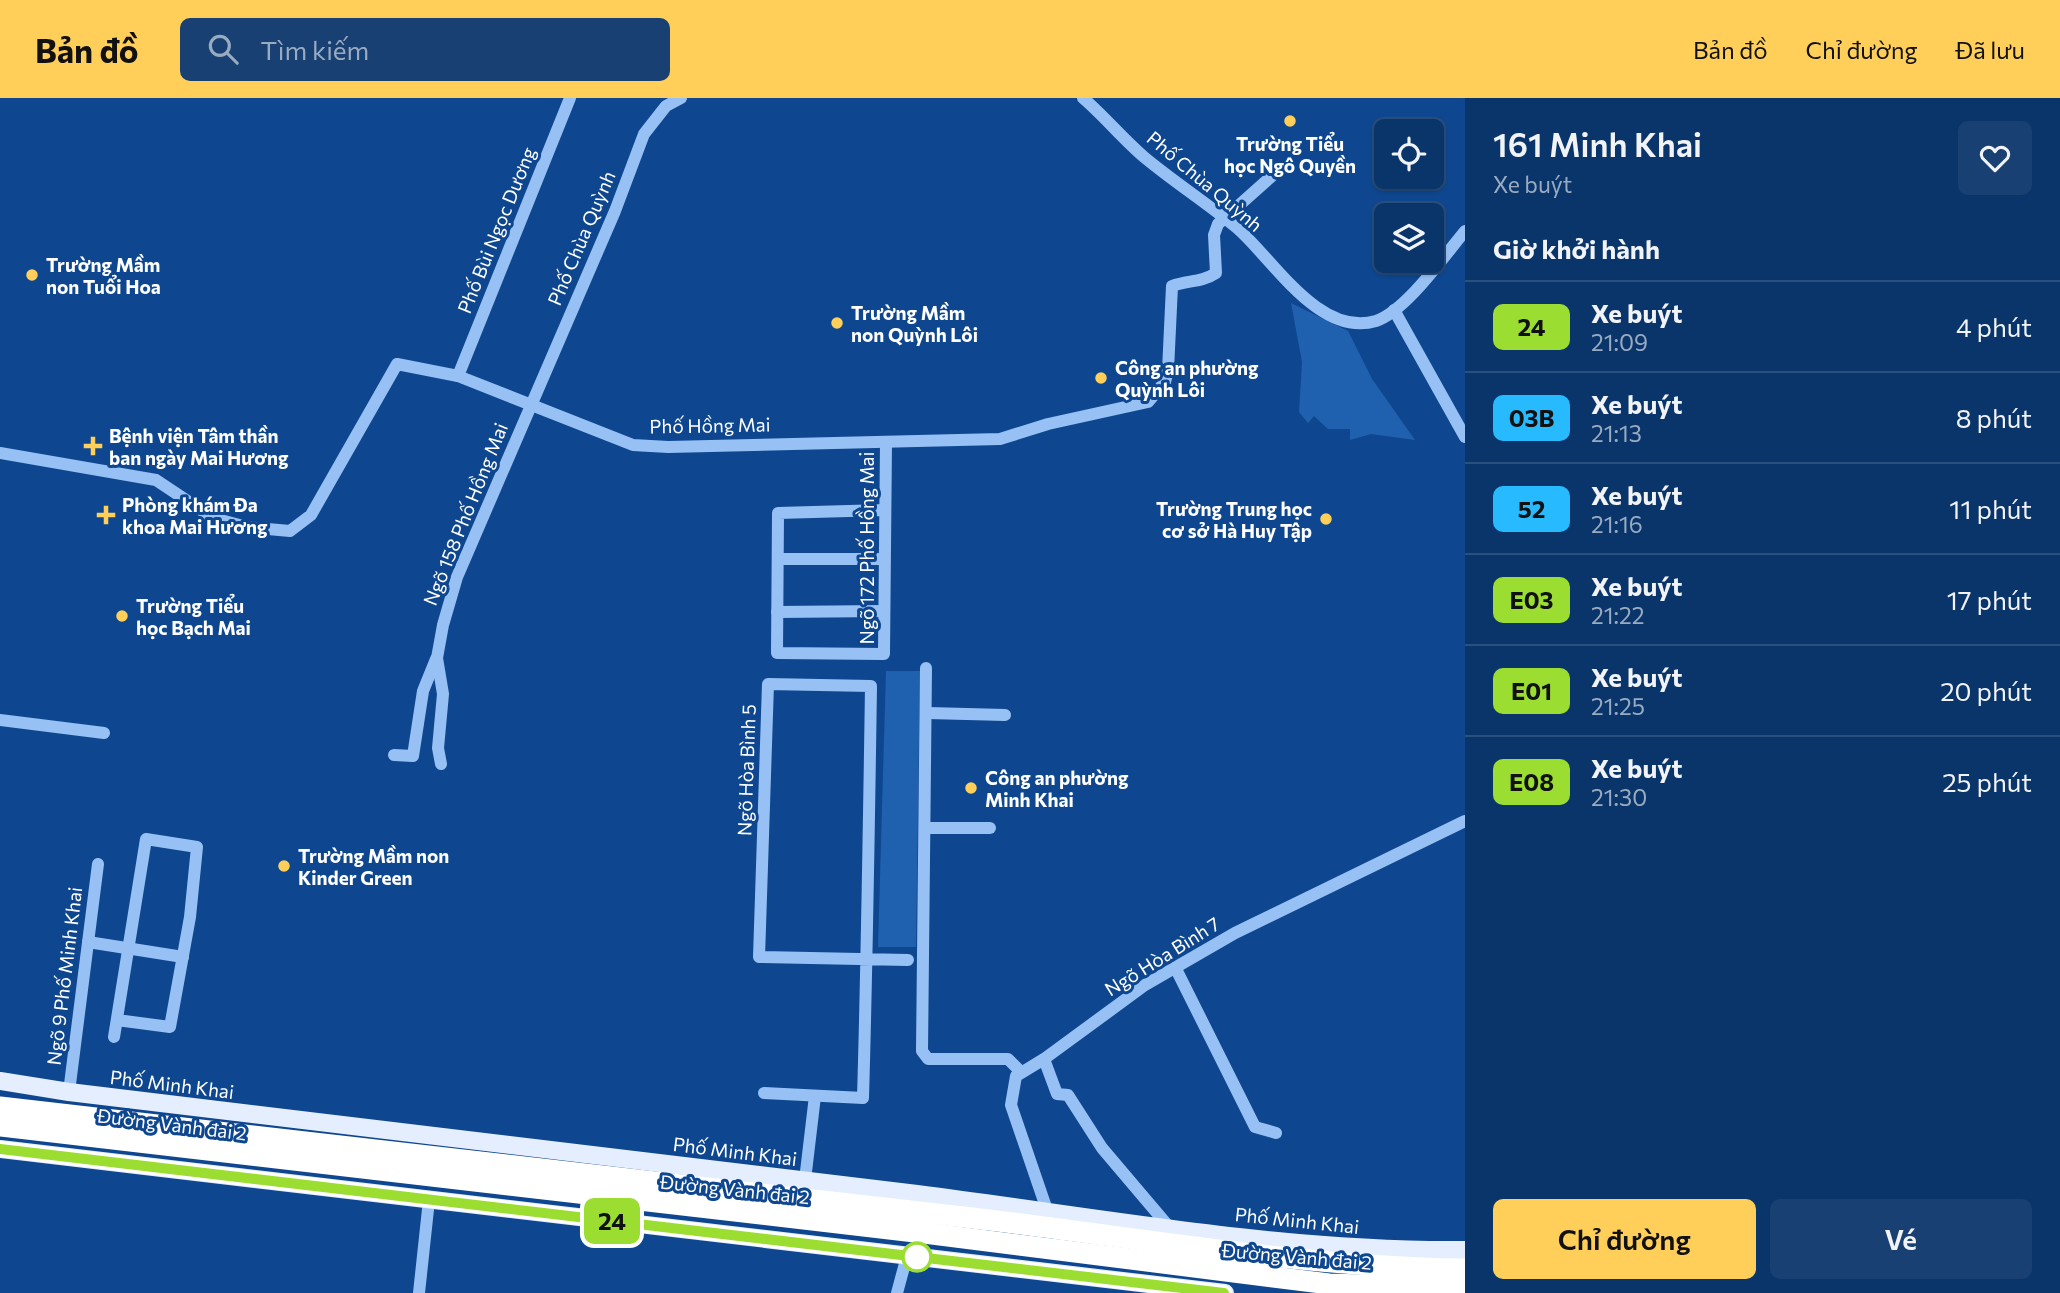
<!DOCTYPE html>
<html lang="vi">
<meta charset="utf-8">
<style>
body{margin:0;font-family:Commissioner,sans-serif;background:#184073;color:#f1f3f6;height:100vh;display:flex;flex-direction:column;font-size:26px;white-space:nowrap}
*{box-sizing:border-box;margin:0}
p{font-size:23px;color:#99abc1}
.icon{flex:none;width:38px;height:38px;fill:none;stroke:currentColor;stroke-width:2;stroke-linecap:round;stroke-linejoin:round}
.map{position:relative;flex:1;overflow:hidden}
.side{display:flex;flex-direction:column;background:#0a356b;width:595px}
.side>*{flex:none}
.badge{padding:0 14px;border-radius:10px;font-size:24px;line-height:46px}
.fabs{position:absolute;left:1374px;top:21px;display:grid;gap:14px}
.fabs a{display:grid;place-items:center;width:70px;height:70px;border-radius:10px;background:#0a356b;box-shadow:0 2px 5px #0004,0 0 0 2px #2a507e;font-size:35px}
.map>.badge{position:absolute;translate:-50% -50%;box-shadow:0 0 0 4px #fff}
h2{padding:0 28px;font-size:26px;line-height:63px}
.round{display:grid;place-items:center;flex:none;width:74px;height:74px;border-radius:10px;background:#184073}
.headline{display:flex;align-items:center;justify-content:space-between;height:119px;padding:0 28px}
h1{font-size:33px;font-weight:600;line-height:52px}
.primary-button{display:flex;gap:14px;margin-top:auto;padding:14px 28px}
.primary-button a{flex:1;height:80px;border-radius:10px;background:#ffcf5a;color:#111;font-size:28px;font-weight:600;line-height:80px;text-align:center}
.primary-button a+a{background:#184073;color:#f1f3f6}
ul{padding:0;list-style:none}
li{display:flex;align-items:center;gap:21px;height:91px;padding:0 28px;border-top:2px solid #2a507e}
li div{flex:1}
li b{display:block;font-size:26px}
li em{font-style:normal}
li .badge{min-width:77px;font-weight:700;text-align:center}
header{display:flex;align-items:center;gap:42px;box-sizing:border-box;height:98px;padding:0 35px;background:#ffcf5a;color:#111}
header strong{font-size:33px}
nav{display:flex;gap:38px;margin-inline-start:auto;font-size:24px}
.search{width:490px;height:63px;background:#184073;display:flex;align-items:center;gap:18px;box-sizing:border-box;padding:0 24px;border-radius:10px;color:#99abc1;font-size:26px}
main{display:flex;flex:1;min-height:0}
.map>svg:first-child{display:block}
.green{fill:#2061af}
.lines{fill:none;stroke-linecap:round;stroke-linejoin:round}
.minor{stroke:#97c1f4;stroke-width:12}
.major{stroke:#e4eeff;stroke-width:18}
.highway{stroke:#fff;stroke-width:21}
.line-casing{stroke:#fff;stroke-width:16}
.line{stroke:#9cdd31;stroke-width:10}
.poi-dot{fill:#ffcf5a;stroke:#0e478f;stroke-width:2.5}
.stop-dot{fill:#fff;stroke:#9cdd31;stroke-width:3.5}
.labels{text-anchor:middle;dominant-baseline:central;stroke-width:6;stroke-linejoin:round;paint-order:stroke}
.poi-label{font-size:19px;font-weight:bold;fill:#fff;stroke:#0e478f;text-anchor:start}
.street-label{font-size:19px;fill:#fff;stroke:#0e478f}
</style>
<header>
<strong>Bản đồ</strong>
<div class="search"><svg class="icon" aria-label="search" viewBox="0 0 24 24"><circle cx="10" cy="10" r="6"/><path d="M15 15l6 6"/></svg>Tìm kiếm</div>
<nav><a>Bản đồ</a><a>Chỉ đường</a><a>Đã lưu</a></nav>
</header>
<main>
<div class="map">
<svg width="1465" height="1195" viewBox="0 0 1465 1195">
<rect width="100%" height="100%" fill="#0e478f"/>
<g class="green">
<polygon points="1291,205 1348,233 1372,281 1415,342 1371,336 1350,342 1350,331 1328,331 1314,318 1308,325 1299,314 1302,264"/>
<polygon points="886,573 920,573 916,849 878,849"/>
</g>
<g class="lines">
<g class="minor">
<path d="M1083 0C1104 18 1123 41 1144 59 1174 84 1207 105 1237 130 1273 161 1319 240 1376 223 1406 213 1444 158 1465 133"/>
<polyline points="1394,212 1465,339"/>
<polyline points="458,278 570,0"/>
<path d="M0 355 156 382 213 420 247 429 290 433 311 417 397 266 458 278 633 347 668 349 1000 341 1048 326 1148 304 1165 284 1168 272 1172 188C1188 182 1201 185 1216 175L1214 137 1218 126 1282 69"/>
<polyline points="884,412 778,415 777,555 884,556 886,344"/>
<polyline points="779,461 884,461"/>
<polyline points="777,514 884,513"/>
<polyline points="926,570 922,953 928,961 1008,961 1021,974"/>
<polyline points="928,615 1005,617"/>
<polyline points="0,622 104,635"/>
<polyline points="394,657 413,658 423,593 436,561"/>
<polyline points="441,666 438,650 443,596 437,560 443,527 457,479 615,113 644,36 666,8 681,0"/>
<polyline points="925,730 990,730"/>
<polyline points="88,844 183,859"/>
<polyline points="1176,871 1255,1029 1276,1035"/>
<polyline points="114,939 146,741 197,749 190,819 170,929 117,922"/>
<polyline points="1044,961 1057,996 1068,997 1102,1050 1169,1129"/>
<polyline points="69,994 98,766"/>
<path d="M764 995 863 1000C867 862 869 725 871 588L768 586 759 859 908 862"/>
<polyline points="805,1082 815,998"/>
<polyline points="1047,1112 1011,1007 1016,978 1044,961 1145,887 1235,835 1465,723"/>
<polyline points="419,1195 429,1102"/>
<polyline points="897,1195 907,1158"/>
</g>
<g class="major">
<path d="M0 983 69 994C352 1028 635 1060 917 1096 1099 1119 1282 1154 1465 1152"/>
<polyline points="0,1051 1225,1195"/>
</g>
<g class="highway">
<path d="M0 1009C324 1047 648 1083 972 1120 1137 1139 1298 1169 1465 1171"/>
<polyline points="0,1028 932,1136 1329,1186 1465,1190"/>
</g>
</g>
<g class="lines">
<defs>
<polyline id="line" points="0,1051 1224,1195"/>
</defs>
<use href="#line" class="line-casing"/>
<use href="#line" class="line"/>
</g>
<g class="poi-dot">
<circle cx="1290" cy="23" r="7"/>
<circle cx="32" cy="177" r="7"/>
<circle cx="837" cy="225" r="7"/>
<circle cx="1101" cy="280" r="7"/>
<path d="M89.5 337.5h7v7h7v7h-7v7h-7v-7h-7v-7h7z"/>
<path d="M102.5 406.5h7v7h7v7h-7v7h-7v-7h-7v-7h7z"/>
<circle cx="1326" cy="421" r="7"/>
<circle cx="122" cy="518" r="7"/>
<circle cx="971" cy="690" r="7"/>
<circle cx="284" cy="768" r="7"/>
</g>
<circle class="stop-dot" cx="917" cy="1159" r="14"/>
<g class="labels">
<g class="poi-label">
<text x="1290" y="45" text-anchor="middle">Trường Tiểu<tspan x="1290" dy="22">học Ngô Quyền</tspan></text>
<text x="46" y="166">Trường Mầm<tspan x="46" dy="22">non Tuổi Hoa</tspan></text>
<text x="851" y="214">Trường Mầm<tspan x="851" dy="22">non Quỳnh Lôi</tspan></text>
<text x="1115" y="269">Công an phường<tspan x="1115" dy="22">Quỳnh Lôi</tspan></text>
<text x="109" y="337">Bệnh viện Tâm thần<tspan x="109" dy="22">ban ngày Mai Hương</tspan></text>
<text x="122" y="406">Phòng khám Đa<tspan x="122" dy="22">khoa Mai Hương</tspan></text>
<text x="1312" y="410" text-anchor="end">Trường Trung học<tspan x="1312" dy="22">cơ sở Hà Huy Tập</tspan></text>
<text x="136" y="507">Trường Tiểu<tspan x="136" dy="22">học Bạch Mai</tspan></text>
<text x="985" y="679">Công an phường<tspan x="985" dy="22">Minh Khai</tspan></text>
<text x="298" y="757">Trường Mầm non<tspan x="298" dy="22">Kinder Green</tspan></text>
</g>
<g class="street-label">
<text transform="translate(1205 83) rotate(40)">Phố Chùa Quỳnh</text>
<text transform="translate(496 132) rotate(-68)">Phố Bùi Ngọc Dương</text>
<text transform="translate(581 140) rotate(-67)">Phố Chùa Quỳnh</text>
<text transform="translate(710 327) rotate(-1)">Phố Hồng Mai</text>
<text transform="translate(465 416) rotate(-68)">Ngõ 158 Phố Hồng Mai</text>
<text transform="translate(866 450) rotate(-90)">Ngõ 172 Phố Hồng Mai</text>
<text transform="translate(746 672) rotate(-88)">Ngõ Hòa Bình 5</text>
<text transform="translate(1162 858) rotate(-32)">Ngõ Hòa Bình 7</text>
<text transform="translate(64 878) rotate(-83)">Ngõ 9 Phố Minh Khai</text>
<text transform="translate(172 986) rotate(7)">Phố Minh Khai</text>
<text transform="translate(172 1026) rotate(7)">Đường Vành đai 2</text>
<text transform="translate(735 1053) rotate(7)">Phố Minh Khai</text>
<text transform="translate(735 1091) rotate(6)">Đường Vành đai 2</text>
<text transform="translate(1297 1122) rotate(6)">Phố Minh Khai</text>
<text transform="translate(1297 1158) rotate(5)">Đường Vành đai 2</text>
</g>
</g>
</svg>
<div class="fabs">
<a><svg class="icon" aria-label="locate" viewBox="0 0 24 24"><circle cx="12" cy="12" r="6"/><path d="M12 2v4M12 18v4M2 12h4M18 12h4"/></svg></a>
<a><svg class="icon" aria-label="layers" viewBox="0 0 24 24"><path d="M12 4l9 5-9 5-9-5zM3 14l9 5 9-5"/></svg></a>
</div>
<b class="badge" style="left:612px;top:1123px;background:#9cdd31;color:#111">24</b>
</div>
<section class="side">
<div class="headline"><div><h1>161 Minh Khai</h1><p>Xe buýt</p></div><a class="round"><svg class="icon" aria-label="heart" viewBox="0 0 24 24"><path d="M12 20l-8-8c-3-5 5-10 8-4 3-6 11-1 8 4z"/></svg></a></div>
<h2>Giờ khởi hành</h2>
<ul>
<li><span class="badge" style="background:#9cdd31;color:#111">24</span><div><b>Xe buýt</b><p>21:09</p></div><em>4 phút</em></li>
<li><span class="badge" style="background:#27baff;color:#111">03B</span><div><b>Xe buýt</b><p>21:13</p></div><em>8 phút</em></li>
<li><span class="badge" style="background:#27baff;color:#111">52</span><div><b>Xe buýt</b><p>21:16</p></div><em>11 phút</em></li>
<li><span class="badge" style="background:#9cdd31;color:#111">E03</span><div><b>Xe buýt</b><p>21:22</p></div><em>17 phút</em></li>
<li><span class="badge" style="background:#9cdd31;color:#111">E01</span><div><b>Xe buýt</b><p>21:25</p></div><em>20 phút</em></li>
<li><span class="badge" style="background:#9cdd31;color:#111">E08</span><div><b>Xe buýt</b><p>21:30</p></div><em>25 phút</em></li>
</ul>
<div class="primary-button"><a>Chỉ đường</a><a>Vé</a></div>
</section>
</main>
